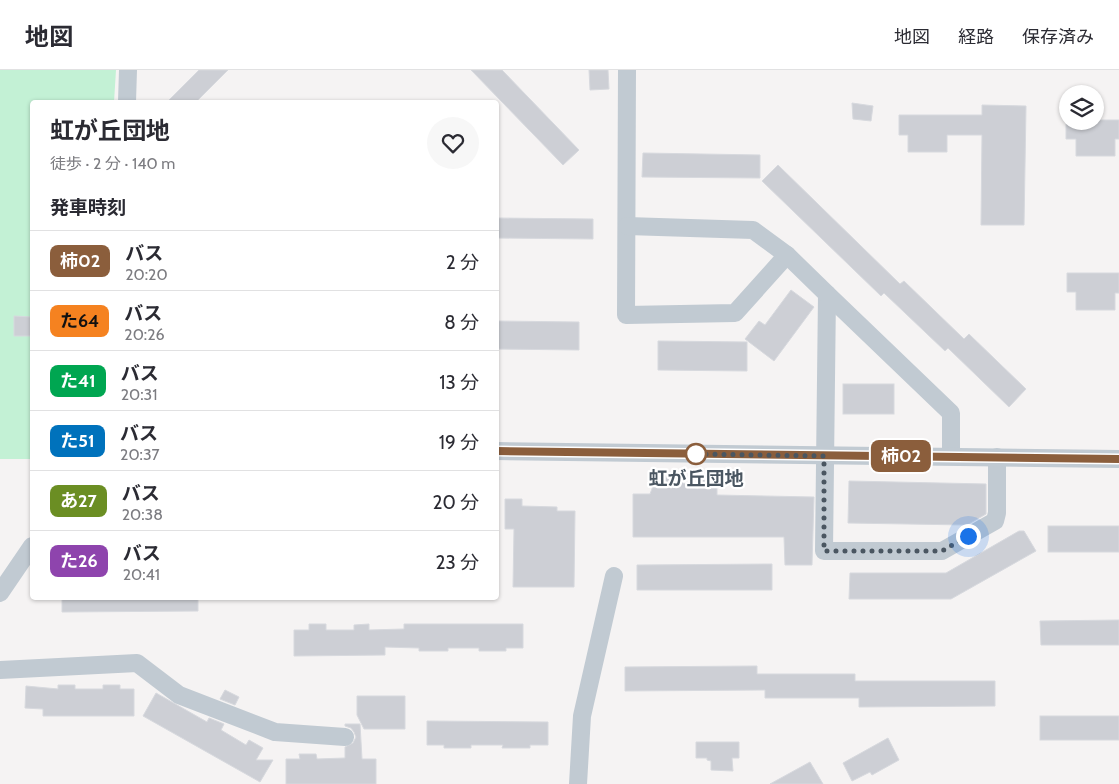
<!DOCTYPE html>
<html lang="ja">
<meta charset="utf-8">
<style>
body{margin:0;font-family:Cabin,"Noto Sans JP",sans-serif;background:#f7f7f7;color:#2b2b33;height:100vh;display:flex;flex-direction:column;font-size:19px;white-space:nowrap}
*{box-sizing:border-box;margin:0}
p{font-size:16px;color:#7c7c81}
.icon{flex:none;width:28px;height:28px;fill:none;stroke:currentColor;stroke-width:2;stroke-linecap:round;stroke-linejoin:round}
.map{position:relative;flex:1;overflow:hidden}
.details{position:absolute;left:30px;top:30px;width:469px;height:500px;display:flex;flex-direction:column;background:#fff;border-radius:5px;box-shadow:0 1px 4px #0004}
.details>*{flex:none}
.badge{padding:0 10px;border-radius:8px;font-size:18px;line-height:32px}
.controls{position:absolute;left:1059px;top:15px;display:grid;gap:10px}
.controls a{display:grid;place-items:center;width:45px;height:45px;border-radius:50%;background:#fff;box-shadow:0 1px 4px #0004;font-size:25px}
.you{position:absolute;width:25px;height:25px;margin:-12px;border:4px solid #fff;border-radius:50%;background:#1a73e8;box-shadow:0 0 0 8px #1a73e833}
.map>.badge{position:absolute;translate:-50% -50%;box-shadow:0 0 0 2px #fff}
h2{padding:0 20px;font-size:19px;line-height:45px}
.round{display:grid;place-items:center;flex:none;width:52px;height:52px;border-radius:26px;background:#f7f7f7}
.overview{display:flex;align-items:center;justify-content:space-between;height:85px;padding:0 20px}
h1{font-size:24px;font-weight:700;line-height:38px}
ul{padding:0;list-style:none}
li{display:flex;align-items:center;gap:15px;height:60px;padding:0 20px;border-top:1px solid #e1e1e2}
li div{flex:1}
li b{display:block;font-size:19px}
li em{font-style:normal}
li .badge{min-width:55px;font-weight:700;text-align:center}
header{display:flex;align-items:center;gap:30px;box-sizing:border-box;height:70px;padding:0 25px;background:#fff;border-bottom:1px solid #e1e1e2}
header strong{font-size:24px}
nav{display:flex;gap:28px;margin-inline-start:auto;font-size:18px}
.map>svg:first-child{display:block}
.green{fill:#c3f1d5}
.building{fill:#cdcfd5;stroke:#d7d9de}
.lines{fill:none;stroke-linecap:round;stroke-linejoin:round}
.minor{stroke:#c1cad2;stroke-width:18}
.line-casing{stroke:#fff;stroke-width:11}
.line{stroke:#8b5e3c;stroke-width:8}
.walk{stroke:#4a5661;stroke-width:5;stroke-dasharray:0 9}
.stop-dot{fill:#fff;stroke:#8b5e3c;stroke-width:2.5}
.labels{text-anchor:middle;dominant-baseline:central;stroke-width:4.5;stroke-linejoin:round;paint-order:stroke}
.stop-label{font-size:19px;font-weight:bold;fill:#4a5661;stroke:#fff}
</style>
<header>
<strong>地図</strong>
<nav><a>地図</a><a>経路</a><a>保存済み</a></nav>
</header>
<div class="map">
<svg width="1119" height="714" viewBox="0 0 1119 714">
<rect width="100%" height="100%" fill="#f5f3f3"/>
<polygon class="green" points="0,0 116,0 114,32 32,32 32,389 0,389"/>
<g class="building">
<polygon points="199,0 228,0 196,32 167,32"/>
<polygon points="471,0 502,0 579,80 563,95"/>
<polygon points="589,0 608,0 609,19 590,20"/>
<polygon points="852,33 873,36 871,51 853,49"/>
<polygon points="982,35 1026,36 1024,155 981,155 982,65 947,65 947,82 908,82 908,65 899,65 899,45 982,45"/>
<polygon points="1095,50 1119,50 1119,69 1115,69 1115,86 1076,86 1076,69 1066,69 1066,51 1095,51"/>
<polygon points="643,83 760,85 760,108 642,107"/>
<polygon points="778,95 900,214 904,211 964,269 969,264 1026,319 1009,337 948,278 945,281 884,223 881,226 762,111"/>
<polygon points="496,148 593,149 593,169 496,168"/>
<polygon points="1067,203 1119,203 1119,223 1115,223 1115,240 1076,240 1076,222 1067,222"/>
<polygon points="791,220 814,237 774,291 745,269 759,251 765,255"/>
<polygon points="14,246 32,247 32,266 14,266"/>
<polygon points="496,251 579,252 579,280 496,279"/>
<polygon points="658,271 747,272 747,301 658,300"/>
<rect x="843" y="314" width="51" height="30"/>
<polygon points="658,403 698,419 698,409 717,409 717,425 814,427 812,495 785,495 784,467 633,467 633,424 650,424"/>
<polygon points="849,411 986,414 986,444 967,455 848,453"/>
<polygon points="505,429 522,429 522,436 557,437 557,441 575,441 574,517 513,517 514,459 505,459"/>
<rect x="1048" y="456" width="71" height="26"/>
<polygon points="1019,461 1024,461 1036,481 951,529 849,529 850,503 946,503"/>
<polygon points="772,494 772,520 637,520 637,495"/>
<polygon points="62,528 198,528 198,541 62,542"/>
<polygon points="1119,550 1119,575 1041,575 1040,551"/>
<polygon points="309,554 326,554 326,560 354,560 354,555 369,554 369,560 404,559 404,554 523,554 523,578 506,578 506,581 479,581 479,578 448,578 448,581 419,581 419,578 385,577 385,585 294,586 294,560 309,560"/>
<polygon points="757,596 757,604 855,604 855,611 995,611 995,636 859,637 859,628 765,628 765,620 625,621 625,597"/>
<polygon points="58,615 75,615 75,619 103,619 103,615 120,615 120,619 134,619 134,646 43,646 43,639 25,638 26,616 58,619"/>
<polygon points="225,620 239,627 235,635 220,629"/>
<polygon points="156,623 207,652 209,648 224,654 221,660 246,675 249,670 263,678 256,690 273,690 260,712 143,646"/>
<polygon points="357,626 405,626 405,659 364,659 357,645"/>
<rect x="1040" y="646" width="79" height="24"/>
<polygon points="427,651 548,652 548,675 530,675 530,678 502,678 503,675 471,675 471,678 444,678 444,675 427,675"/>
<polygon points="345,654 360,654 362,689 376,689 376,714 286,714 286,689 300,689 299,684 316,684 317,689 345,688 345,677 353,673 356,667 354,662 351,658 345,656"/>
<polygon points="888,668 899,690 872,705 870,702 852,711 843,693"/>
<polygon points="696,672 739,672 739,688 732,688 733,701 711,700 711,691 707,690 707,688 696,688"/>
<polygon points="810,692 823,714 770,714"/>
</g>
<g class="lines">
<g class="minor">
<polyline points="627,0 626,245 735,243 787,185"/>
<polyline points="127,32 128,0"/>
<polyline points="627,156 753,160 787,185 827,224 824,481 942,481 995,451 997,443 997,387"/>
<polyline points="827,224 951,343 951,386"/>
<polyline points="496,381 1119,389"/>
<polyline points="0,523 32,476"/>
<polyline points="0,600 137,593 179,625 275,662 345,667"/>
<polyline points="578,714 582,646 614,506"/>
</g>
</g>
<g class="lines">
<defs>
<polyline id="line" points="496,381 1119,389"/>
</defs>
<use href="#line" class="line-casing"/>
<use href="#line" class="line"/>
<polyline class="walk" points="696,384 692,384 824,386 824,481 942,481 968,466"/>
</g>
<circle class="stop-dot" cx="696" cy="384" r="10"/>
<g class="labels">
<g class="stop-label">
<text x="696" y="408">虹が丘団地</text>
</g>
</g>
</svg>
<div class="controls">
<a><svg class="icon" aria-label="layers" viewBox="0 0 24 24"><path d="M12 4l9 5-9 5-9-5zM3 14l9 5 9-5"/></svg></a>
</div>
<div class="you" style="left:968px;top:466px"></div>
<b class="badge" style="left:901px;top:386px;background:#8b5e3c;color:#fff">柿02</b>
<section class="details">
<div class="overview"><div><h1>虹が丘団地</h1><p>徒歩 · 2 分 · 140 m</p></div><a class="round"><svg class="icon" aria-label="heart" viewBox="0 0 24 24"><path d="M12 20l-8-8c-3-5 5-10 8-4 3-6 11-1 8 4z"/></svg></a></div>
<h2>発車時刻</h2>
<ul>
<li><span class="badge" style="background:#8b5e3c;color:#fff">柿02</span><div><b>バス</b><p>20:20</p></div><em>2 分</em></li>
<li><span class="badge" style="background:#f58220;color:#111">た64</span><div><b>バス</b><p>20:26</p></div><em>8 分</em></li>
<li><span class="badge" style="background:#00a651;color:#fff">た41</span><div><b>バス</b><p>20:31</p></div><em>13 分</em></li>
<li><span class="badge" style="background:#0072bc;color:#fff">た51</span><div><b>バス</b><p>20:37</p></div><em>19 分</em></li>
<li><span class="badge" style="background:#6b8e23;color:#fff">あ27</span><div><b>バス</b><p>20:38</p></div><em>20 分</em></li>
<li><span class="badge" style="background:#8e44ad;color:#fff">た26</span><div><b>バス</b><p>20:41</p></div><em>23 分</em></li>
</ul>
</section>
</div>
